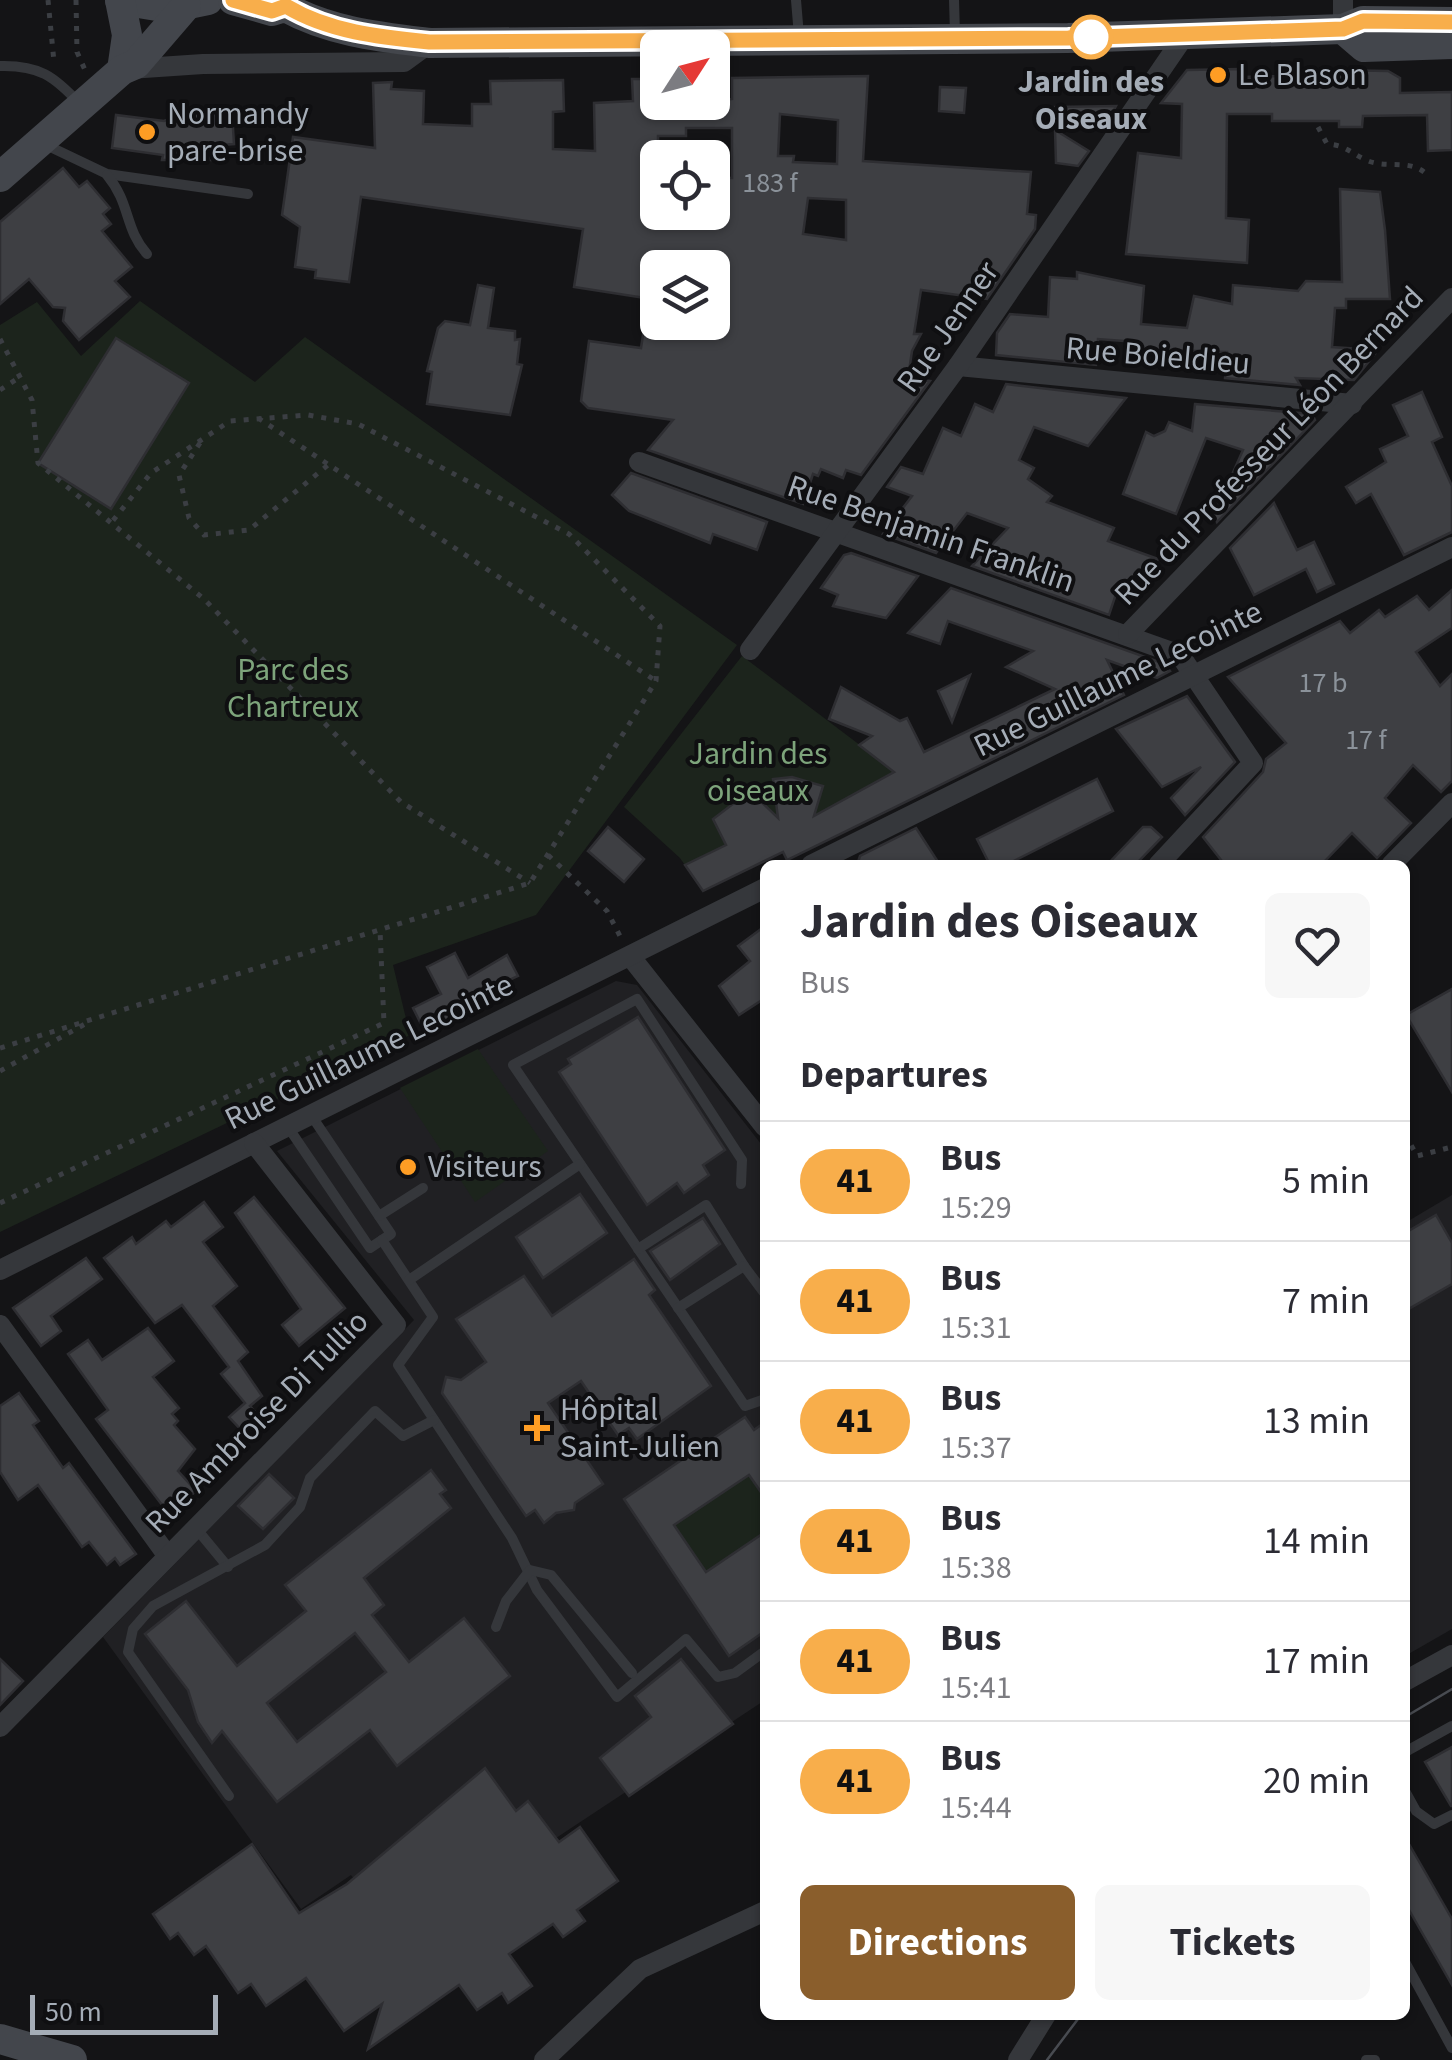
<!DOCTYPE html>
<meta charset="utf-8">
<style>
body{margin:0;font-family:"Source Sans 3",sans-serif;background:#f7f7f7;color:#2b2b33;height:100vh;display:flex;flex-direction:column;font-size:38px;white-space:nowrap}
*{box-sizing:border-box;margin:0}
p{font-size:32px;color:#7c7c81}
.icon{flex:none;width:55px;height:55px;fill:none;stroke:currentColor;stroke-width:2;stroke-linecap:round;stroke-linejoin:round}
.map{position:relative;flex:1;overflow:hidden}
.drawer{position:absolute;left:760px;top:860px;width:650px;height:1160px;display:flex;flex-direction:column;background:#fff;border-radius:15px;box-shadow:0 2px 8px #0004}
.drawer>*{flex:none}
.badge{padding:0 20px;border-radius:32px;font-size:35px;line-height:65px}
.needle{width:65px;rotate:54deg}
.buttons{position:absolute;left:640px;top:30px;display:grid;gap:20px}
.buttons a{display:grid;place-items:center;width:90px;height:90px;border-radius:15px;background:#fff;box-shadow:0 2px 8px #0004;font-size:50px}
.scale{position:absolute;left:30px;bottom:25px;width:188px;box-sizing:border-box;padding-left:10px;border:5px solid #a5adb7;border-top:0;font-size:28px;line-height:35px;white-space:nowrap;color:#a5adb7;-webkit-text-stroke:8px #0f0f11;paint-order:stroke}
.map>.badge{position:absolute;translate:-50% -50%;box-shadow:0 0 0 5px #fff}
h2{padding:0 40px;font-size:38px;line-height:90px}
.round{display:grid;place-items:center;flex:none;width:105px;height:105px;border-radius:15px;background:#f7f7f7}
.summary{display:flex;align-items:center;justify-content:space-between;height:170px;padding:0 40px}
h1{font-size:48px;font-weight:700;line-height:75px}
.button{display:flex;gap:20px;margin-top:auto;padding:20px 40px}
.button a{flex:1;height:115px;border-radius:15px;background:#8a5e2c;color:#fff;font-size:40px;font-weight:700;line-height:115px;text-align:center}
.button a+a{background:#f7f7f7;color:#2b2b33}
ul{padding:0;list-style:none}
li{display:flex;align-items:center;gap:30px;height:120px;padding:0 40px;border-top:2px solid #e1e1e2}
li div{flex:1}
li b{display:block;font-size:38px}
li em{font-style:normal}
li .badge{min-width:110px;font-weight:700;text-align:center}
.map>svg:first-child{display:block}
.built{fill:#202023}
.green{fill:#1c241c}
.building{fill:#3e3f43;stroke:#2e2e32;stroke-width:2.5;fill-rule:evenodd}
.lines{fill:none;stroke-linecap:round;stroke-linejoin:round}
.path{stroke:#3b3e43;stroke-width:5;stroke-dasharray:5 8;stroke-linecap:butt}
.lane{stroke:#35373b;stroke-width:10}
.street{stroke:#35373b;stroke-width:20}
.secondary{stroke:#43464c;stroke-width:30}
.tram{stroke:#484b51;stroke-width:2.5}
.line-casing{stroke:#fff;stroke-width:22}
.line{stroke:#f8ae4b;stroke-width:15}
.stop-dot{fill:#fff;stroke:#f8ae4b;stroke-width:5}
.poi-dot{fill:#fe9d24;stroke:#0f0f11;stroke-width:4}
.labels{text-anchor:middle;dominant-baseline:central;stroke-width:8;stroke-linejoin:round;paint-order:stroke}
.number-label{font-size:28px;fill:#8b929a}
.poi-label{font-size:32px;fill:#a5adb7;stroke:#0f0f11;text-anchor:start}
.stop-label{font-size:32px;font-weight:bold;fill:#a5adb7;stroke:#0f0f11}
.street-label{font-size:32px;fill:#a5adb7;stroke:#0f0f11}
.park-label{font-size:32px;fill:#7da47b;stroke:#0f0f11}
</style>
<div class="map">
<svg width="1452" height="2060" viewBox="0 0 1452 2060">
<rect width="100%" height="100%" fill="#141416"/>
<g class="built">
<polygon points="616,981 637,985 765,1149 765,1700 400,1941 351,1875 301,1909 103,1637 414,1320 277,1151"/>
<polygon points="1452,1195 1452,1629 1405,1656 1405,1223"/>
</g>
<g class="green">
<polygon points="140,301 255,382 305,337 737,645 536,915 393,965 410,1035 0,1232 0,325 37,302 81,356"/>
<polygon points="742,656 922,792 787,860 782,852 703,891 680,858 624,807"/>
<polygon points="478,1049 548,1151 475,1202 400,1088"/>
<polygon points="749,1475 765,1498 765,1532 706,1572 670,1528"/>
</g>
<g class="building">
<polygon points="1239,69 1239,77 1280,76 1279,69 1388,71 1400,78 1400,93 1452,92 1452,150 1428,151 1427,115 1363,116 1362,127 1339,127 1339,121 1272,121 1272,114 1227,114 1226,218 1249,220 1247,263 1126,254 1138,153 1181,158 1182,104 1161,103 1187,70"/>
<path d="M868 76 863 161 1031 172 1027 214 1036 215 1035 229 987 299 921 290 914 334H921L912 351 908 378 930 381 861 475 846 470 843 478 821 469 818 476 813 474 803 504 648 450 673 420 588 408 581 401 589 341 641 348 645 322H712V268H658V300L574 287 583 229 361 197 349 282 315 278 316 270 295 267 300 227 282 215 293 137 375 148 373 83 392 82 391 89 424 91 423 124 472 126V104H491L490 81 563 80 564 111 553 112V149L595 151 594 103 633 101 632 79H658V102H712L732 99V78ZM780 114 838 120 837 164 793 162 794 156H778ZM686 128H732V178L712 177V212H658V136H686ZM808 198 846 200V240L803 234Z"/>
<polygon points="940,87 966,88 964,113 939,111"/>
<polygon points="1116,106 1107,124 1055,126 1055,107"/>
<polygon points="232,112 234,144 222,145 223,160 162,160 163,155 112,148 116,115 164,121 182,114"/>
<polygon points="1055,130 1089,151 1078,166 1056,163"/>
<polygon points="63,168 79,187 87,181 110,208 103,214 111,224 102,231 132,267 115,281 130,297 79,340 63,321 65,308 53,307 29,279 0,304 0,222"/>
<polygon points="1340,189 1380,192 1385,230 1390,299 1346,299 1346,308 1335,308 1332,347 1378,350 1354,380 1296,378 1300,385 1225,378 1227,352 1137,349 1137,342 1098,339 1096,365 996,355 997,333 1010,314 1048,317 1050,277 1077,279 1077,272 1144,286 1141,324 1187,328 1194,296 1232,304 1233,285 1298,291 1306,281 1342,282"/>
<polygon points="478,285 494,288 488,328 515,331 515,340 520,339 517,364 522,365 510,415 427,404 432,372 427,371 438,328 445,321 470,325"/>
<polygon points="116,338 189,383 111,509 38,463"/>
<polygon points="1006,384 1126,398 1088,446 1034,427 1019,460 1034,468 1028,479 1052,496 1047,502 1114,528 1108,541 1158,559 1143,588 1120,582 1109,615 972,566 1008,528 967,513 936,553 883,534 912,496 887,487 901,467 923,474 943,428 961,436 975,404 993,412"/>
<polygon points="1422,392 1442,437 1432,442 1452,486 1452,532 1404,555 1371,494 1356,503 1346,487 1386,462 1380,449 1408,436 1393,405"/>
<polygon points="1195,404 1312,414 1315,420 1217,522 1214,515 1243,450 1206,438 1176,514 1123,494 1146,432 1154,436 1165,431 1169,422 1192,431"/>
<polygon points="631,473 767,522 757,550 713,534 710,543 629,511 612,495"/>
<polygon points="1274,503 1297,550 1314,542 1334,584 1317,592 1306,569 1254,595 1230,548"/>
<polygon points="851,553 918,576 886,618 833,606 838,595 821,588 844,555"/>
<polygon points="951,588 1165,664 1170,671 1157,678 1107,660 1124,695 787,860 783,852 703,891 685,865 726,845 713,819 750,791 778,818 773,779 792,777 823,786 814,816 894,772 859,745 872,736 829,719 841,687 900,721 907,718 924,752 1055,689 1006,667 1033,651 948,621 940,644 908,633"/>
<polygon points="1452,590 1452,628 1416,652 1440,686 1452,674 1452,781 1441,792 1413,765 1385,798 1411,823 1377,858 1352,833 1321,865 1225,865 1203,837 1263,772 1266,759 1286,743 1228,677 1340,621 1350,633 1379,610 1385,617 1417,596 1429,610"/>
<polygon points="970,675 952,722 938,691"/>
<polygon points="1187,696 1235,762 1185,815 1171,798 1201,767 1162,787 1116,729"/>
<polygon points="1097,779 1113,811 1006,865 990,865 977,839"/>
<polygon points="608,827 644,859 624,882 588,851"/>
<polygon points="1143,827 1151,827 1162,837 1135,865 1107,865"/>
<polygon points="916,828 940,865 857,865 860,856"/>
<polygon points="765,926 765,998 739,1015 719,986 750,961 738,946"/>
<polygon points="455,953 468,978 507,955 518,976 446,1009 450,1018 424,1030 413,1008 441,994 427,967"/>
<polygon points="1452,989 1452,1092 1406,1015"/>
<polygon points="638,1017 725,1150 703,1165 709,1175 684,1193 677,1183 647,1205 559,1072 571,1064 568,1059"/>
<polygon points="580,1194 607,1233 543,1278 516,1237"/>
<polygon points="254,1197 345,1308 299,1346 282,1325 301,1309 235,1213"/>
<polygon points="204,1202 223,1227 203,1242 237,1286 213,1306 248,1352 238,1361 262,1396 250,1406 259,1416 243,1432 229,1417 245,1403 221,1374 229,1367 182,1305 155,1323 104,1258 132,1237 136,1244 166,1221 171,1227"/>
<polygon points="1436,1215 1452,1243 1452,1284 1405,1311 1405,1233"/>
<polygon points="703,1218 720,1244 670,1280 650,1251"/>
<polygon points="86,1258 102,1279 51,1316 61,1331 41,1346 13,1308"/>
<polygon points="634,1259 655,1290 649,1295 711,1386 637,1439 629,1428 618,1435 581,1381 548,1403 603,1484 575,1503 574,1510 556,1513 544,1523 535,1510 526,1516 442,1393 446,1377 461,1380 486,1362 456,1319 524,1276 552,1316"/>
<polygon points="148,1328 174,1361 153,1377 179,1408 172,1414 178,1421 174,1425 195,1449 178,1471 196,1491 169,1514 96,1419 108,1410 68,1354 88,1340 102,1360"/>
<polygon points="19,1393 39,1421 33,1425 63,1468 69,1463 136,1554 120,1565 115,1558 107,1565 89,1542 82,1547 38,1485 18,1500 0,1472 0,1406"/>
<polygon points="745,1417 754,1430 765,1422 765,1498 749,1475 674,1525 706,1572 765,1532 765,1631 729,1656 624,1499"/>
<path d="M431 1470 446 1490 440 1494 451 1508 364 1578 384 1605 372 1615 409 1662 464 1618 510 1676 397 1766 370 1730 277 1802 222 1731 212 1743 198 1722 188 1690 145 1634 186 1601 237 1666 306 1611 285 1585ZM355 1633 386 1672 297 1742 267 1703Z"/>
<polygon points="269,1474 294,1498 263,1529 238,1506"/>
<polygon points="0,1659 23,1681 0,1705"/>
<polygon points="681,1659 733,1724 629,1796 600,1758 651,1717 635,1696"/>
<polygon points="1452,1747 1452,1806 1451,1806 1425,1762"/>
<polygon points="485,1768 516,1811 528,1801 559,1842 580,1827 618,1881 577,1910 585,1921 563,1937 553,1924 509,1954 532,1986 508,2003 502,1993 477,2010 459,1985 368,2049 382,2004 344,2031 306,1978 266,2006 251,1984 238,1993 206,1946 194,1955 178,1933 170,1939 153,1914 252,1844 299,1913 347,1884"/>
<polygon points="1405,1837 1452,1919 1452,1985 1405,1903"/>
</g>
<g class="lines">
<g class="path">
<polyline points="48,0 54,62"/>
<polyline points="76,0 77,52 85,70"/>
<path d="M1318 127 1327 144C1345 145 1351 153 1366 160 1385 169 1407 159 1424 172"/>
<polyline points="0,339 32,400 38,463 204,599 401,802 530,883"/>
<polyline points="0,390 20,377"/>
<polyline points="258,418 656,681"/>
<polyline points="200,443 179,475 189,518 204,535 249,530 328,465"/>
<polyline points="548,855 607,911 620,936"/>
<polyline points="0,1048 530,883 656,681 660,626 569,534 358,424 308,415 230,421 151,473 111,523"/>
<polyline points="0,1071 85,1024"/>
<polyline points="1405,1134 1417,1156 1452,1147"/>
<polyline points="0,1203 384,1023 380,930"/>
</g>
<g class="lane">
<polyline points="796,0 799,36"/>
<polyline points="954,0 955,34"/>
<path d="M0 66C39 65 54 76 80 104"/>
<polyline points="42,143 107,174 248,194"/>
<path d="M107 175C131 204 124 228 147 254"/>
<polyline points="288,1127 370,1248 391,1234 311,1115"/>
<polyline points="741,1184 742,1160 637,999 513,1065 745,1406 765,1399"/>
<polyline points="379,1216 423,1188"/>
<polyline points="382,1240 433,1317 398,1365 512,1538 537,1590 617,1697 686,1639 718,1677 735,1673 765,1651"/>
<polyline points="638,1249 706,1205 744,1266 678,1308"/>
<polyline points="744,1266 765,1294"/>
<polyline points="409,1280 580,1164"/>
<polyline points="195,1527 228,1567"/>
<polyline points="496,1627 506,1601 530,1570 551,1575 632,1673"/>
<polyline points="1405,1752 1452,1726"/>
<polyline points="1405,1791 1416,1811 1434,1824 1452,1815"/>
<polyline points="229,1796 128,1652 133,1629 153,1606 265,1545 300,1507 310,1478 375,1411 403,1436 434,1420"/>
<polyline points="1405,1962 1452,2048"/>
<polyline points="1366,2060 1375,2060"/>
</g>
<g class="street">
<polyline points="1343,0 1343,29"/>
<polyline points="129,69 203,64 404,62 430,43"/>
<polyline points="958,366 1352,404"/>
<polyline points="639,462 1180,655 1253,763 1158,865"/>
<polyline points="1128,634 1452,298"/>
<polyline points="750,650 958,366 1187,32"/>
<polyline points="811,865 1452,547"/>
<polyline points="1391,865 1452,803"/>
<polyline points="630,956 765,1127"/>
<polyline points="0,1270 765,888"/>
<polyline points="0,1325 167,1555"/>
<polyline points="1405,1681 1452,1655"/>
<polyline points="0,1727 396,1325 254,1143"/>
<polyline points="544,2060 640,1969 765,1911"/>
<polyline points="1018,2060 1046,2015"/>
</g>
<g class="secondary">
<polyline points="120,0 169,8 208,0"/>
<polyline points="120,0 127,35 122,70"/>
<path d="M233 0 272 11 285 7C330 32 380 37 430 43L1068 38 1343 29 1363 21 1452 22"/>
<polyline points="1343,29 1364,47 1452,44"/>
<polyline points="0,177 122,70 136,64 186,6"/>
<polyline points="0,2039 72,2060"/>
</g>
<g class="tram">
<polyline points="1405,1717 1452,1689"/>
<polyline points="1047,2060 1081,2015"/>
</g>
</g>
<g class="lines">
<defs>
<path id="line" d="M233 0 272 11 286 6C329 32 380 37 430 42L1068 38 1343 29 1363 21 1452 22"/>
</defs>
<use href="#line" class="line-casing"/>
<use href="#line" class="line"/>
</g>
<circle class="stop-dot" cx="1091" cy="37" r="20"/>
<g class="poi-dot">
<circle cx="1218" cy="75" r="10"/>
<circle cx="147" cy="132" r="10"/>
<circle cx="408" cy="1167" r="10"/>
<path d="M532 1413h10v10h10v10h-10v10h-10v-10h-10v-10h10z"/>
</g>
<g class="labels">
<g class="number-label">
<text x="770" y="183">183 f</text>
<text x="1323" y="683">17 b</text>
<text x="1366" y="740">17 f</text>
</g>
<g class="poi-label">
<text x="1238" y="75">Le Blason</text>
<text x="167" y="114">Normandy<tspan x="167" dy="37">pare-brise</tspan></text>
<text x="428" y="1167">Visiteurs</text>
<text x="560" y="1410">Hôpital<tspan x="560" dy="37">Saint-Julien</tspan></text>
</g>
<g class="stop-label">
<text x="1091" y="82">Jardin des<tspan x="1091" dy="37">Oiseaux</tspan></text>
</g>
<g class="street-label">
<text transform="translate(948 327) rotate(-55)">Rue Jenner</text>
<text transform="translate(1158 356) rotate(5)">Rue Boieldieu</text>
<text transform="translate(1269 446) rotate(-46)">Rue du Professeur Léon Bernard</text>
<text transform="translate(931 534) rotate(19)">Rue Benjamin Franklin</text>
<text transform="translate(1118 679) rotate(-26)">Rue Guillaume Lecointe</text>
<text transform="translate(369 1052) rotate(-26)">Rue Guillaume Lecointe</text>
<text transform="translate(257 1422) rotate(-45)">Rue Ambroise Di Tullio</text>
</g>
<g class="park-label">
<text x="293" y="670">Parc des<tspan x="293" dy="37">Chartreux</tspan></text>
<text x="758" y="754">Jardin des<tspan x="758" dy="37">oiseaux</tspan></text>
</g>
</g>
</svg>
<div class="buttons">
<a><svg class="needle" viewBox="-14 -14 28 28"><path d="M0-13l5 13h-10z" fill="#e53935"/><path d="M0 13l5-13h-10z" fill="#7c7c81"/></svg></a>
<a><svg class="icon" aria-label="locate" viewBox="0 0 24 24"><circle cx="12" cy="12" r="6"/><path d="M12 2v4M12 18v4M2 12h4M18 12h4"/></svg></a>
<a><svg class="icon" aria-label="layers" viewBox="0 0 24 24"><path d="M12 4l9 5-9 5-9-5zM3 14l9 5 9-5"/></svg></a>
</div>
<div class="scale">50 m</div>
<section class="drawer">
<div class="summary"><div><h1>Jardin des Oiseaux</h1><p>Bus</p></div><a class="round"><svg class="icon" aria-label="heart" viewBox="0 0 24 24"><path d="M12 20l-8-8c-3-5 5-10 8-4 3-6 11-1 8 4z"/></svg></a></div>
<h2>Departures</h2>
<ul>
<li><span class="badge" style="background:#f8ae4b;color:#111">41</span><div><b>Bus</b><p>15:29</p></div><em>5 min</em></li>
<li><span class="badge" style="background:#f8ae4b;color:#111">41</span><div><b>Bus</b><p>15:31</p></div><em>7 min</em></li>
<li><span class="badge" style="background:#f8ae4b;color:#111">41</span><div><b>Bus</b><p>15:37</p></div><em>13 min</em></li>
<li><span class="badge" style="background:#f8ae4b;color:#111">41</span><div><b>Bus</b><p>15:38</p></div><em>14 min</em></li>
<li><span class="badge" style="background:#f8ae4b;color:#111">41</span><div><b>Bus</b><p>15:41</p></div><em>17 min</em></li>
<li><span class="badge" style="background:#f8ae4b;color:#111">41</span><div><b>Bus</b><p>15:44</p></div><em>20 min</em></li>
</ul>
<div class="button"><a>Directions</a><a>Tickets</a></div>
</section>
</div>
